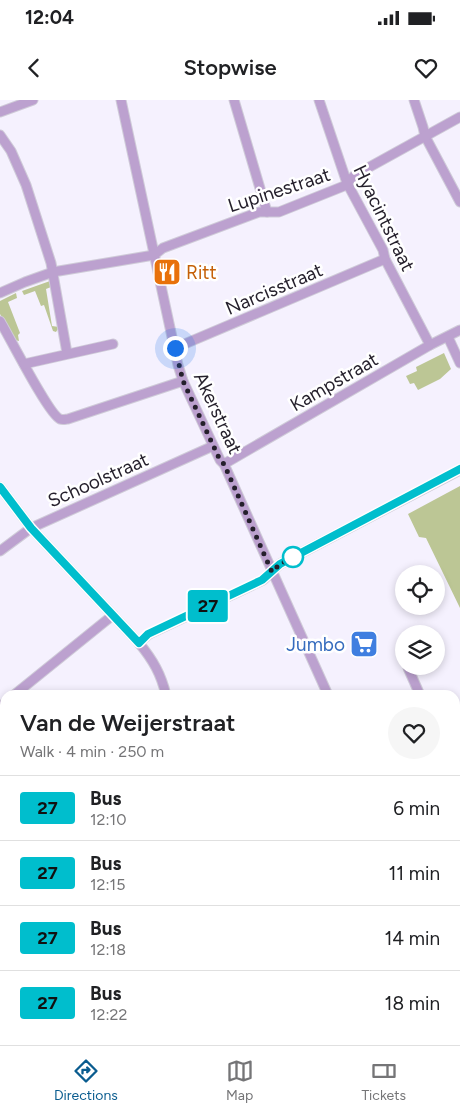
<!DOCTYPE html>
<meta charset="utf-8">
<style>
body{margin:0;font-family:Figtree,sans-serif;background:#f6f6f6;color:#202124;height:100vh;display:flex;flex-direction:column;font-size:19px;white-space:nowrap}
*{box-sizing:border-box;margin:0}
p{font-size:16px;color:#757577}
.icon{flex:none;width:28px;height:28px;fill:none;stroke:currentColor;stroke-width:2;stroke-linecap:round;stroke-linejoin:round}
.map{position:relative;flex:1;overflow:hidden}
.panel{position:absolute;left:0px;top:590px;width:460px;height:355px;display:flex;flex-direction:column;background:#fff;border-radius:15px 15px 0 0;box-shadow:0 2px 8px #0003}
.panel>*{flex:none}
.badge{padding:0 10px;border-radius:4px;font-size:18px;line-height:32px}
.tools{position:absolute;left:395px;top:465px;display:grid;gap:10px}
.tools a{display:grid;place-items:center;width:50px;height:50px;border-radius:50%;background:#fff;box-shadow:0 2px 8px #0003;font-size:25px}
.you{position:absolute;width:25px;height:25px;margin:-12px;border:4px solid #fff;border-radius:50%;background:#1a73e8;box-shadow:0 0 0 8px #1a73e833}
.map>.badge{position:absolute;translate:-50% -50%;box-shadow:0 0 0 2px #fff}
.round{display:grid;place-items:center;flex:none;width:52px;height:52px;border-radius:26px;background:#f6f6f6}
.headline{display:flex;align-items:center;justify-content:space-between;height:85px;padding:0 20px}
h1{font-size:24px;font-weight:600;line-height:38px}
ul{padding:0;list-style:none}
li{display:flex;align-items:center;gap:15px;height:65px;padding:0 20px;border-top:1px solid #e0e0e0}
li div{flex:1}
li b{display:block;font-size:19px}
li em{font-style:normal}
li .badge{min-width:55px;font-weight:700;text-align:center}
.status{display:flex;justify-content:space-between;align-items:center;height:35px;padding:0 25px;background:#fff;direction:ltr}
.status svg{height:14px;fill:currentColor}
header{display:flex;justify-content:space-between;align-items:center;height:65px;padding:0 20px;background:#fff;font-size:22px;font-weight:600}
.tab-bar{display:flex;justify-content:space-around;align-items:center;height:70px;border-top:1px solid #e0e0e0;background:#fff;font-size:14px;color:#757577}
.tab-bar a{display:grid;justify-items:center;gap:2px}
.tab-bar .current{color:#0a5c8f}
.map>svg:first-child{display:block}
.green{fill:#bcc695}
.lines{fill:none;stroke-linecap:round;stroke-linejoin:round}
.street-casing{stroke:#cfcbd8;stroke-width:11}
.secondary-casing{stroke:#cfcbd8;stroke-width:14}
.street{stroke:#bca1cf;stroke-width:9}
.secondary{stroke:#a078bc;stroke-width:11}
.rail{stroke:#605b68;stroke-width:2.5;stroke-dasharray:10 5;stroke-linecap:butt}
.line-casing{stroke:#fff;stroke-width:11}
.line{stroke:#00becd;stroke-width:8}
.walk{stroke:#241f2b;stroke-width:5;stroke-dasharray:0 9}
.stop-dot{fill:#fff;stroke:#00becd;stroke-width:2.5}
.labels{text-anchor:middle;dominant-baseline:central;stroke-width:5;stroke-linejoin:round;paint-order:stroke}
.street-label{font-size:19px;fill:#241f2b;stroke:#fff}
.food-label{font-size:19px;fill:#c56008;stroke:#fff;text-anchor:start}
.shop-label{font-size:19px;fill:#366cbe;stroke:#fff;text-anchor:end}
</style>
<div class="status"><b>12:04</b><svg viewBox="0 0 49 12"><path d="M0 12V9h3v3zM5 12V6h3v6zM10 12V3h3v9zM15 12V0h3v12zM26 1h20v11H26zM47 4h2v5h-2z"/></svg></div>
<header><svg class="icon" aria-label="back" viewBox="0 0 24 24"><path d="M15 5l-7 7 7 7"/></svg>Stopwise<svg class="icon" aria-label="heart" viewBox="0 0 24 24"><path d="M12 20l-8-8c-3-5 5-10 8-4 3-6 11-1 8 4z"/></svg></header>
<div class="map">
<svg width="460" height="945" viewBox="0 0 460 945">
<rect width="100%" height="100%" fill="#f5f1fe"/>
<g class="green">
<polygon points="50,181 51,187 46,189 52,226 59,227 56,232 53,231 44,205 41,206 35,191 24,195 22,191"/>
<polygon points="16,193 17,198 8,202 20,233 18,235 19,241 15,240 0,214 0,201"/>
<polygon points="444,253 451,269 440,279 418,290 414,283 410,284 406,276 417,271 416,267"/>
<polygon points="460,386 460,508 426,438 419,437 408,414"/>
<polygon points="460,885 460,918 455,921 455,886"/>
<polygon points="460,930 460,945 430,945 440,940 455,940 455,932"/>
<polygon points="360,940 417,940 407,945 359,945"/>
</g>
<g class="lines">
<defs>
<g id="street">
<polyline points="121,0 178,265 183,281 220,360 224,364 328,595"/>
<polyline points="234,0 267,112"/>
<polyline points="319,0 347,83 383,150 385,159 430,245"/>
<polyline points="414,0 423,27 425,36 460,102"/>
<polyline points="0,12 33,0"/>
<polyline points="0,35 11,51 26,85 51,163 67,253"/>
<polyline points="0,193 25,182 53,172 154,155 163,148 259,112 279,112 344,86 355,75 460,17"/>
<path d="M0 221C9 236 49 315 60 319 63 320 66 319 68 319L183 281"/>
<polyline points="448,237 460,263"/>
<polyline points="175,248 385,159"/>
<polyline points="24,264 113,244"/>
<polyline points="224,364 430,245 460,230"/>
<path d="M0 387 31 428 139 543C153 560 161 574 166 595"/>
<polyline points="0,451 31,428 213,346"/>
<polyline points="139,543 149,534 263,480 280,464 460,370"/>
<polyline points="408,568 420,595"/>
<polyline points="14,595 113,515"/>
<polyline points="0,607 5,603"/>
<polyline points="455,640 460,637"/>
<polyline points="455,670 460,680"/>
<polyline points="0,696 5,702"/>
<polyline points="0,797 5,793"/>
<polyline points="0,905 5,911"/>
<polyline points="28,940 32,945"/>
<polyline points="255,940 258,945"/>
</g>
<g id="secondary">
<polyline points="455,753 460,750"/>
<polyline points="50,945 57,940"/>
</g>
</defs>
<use href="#street" class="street-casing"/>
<use href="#secondary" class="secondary-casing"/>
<use href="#street" class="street"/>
<use href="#secondary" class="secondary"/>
<g class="rail">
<polyline points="455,925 460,922"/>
<polyline points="415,945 425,940"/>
</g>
</g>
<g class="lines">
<defs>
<polyline id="line" points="0,387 31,428 139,543 148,534 262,480 280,464 460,369"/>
</defs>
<use href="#line" class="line-casing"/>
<use href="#line" class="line"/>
<polyline class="walk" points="175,248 183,281 220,360 224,364 272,472 280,464 296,456 293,457"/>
</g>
<defs>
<symbol id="restaurant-square" viewBox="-11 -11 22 22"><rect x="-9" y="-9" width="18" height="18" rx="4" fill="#e8710a" stroke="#fff"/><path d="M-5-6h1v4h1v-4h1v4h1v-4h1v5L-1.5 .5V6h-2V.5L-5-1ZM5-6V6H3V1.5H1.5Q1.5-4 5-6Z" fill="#fff"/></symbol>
<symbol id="supermarket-square" viewBox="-11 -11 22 22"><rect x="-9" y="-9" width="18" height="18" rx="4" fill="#3f7fe0" stroke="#fff"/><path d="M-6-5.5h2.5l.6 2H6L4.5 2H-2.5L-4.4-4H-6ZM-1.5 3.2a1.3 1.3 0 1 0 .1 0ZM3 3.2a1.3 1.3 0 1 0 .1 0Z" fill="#fff"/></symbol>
</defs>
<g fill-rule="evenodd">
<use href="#restaurant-square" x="151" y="156" width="32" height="32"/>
<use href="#supermarket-square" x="348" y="528" width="32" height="32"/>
</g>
<circle class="stop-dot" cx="293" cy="457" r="10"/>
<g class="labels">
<g class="street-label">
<text transform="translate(279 90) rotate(-18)">Lupinestraat</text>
<text transform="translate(384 118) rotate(64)">Hyacintstraat</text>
<text transform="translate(274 189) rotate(-23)">Narcisstraat</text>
<text transform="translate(334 282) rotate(-30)">Kampstraat</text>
<text transform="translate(218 313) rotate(65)">Akerstraat</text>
<text transform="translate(98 380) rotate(-24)">Schoolstraat</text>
</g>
<g class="food-label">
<text x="186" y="172">Ritt</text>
</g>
<g class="shop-label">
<text x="345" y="544">Jumbo</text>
</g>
</g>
</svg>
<div class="tools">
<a><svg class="icon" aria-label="locate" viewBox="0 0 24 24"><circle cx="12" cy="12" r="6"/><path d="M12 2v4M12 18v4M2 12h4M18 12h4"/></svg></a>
<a><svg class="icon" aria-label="layers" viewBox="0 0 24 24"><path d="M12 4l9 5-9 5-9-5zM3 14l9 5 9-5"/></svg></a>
</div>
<div class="you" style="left:175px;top:248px"></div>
<b class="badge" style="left:208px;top:506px;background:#00becd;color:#111">27</b>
<section class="panel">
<div class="headline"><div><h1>Van de Weijerstraat</h1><p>Walk · 4 min · 250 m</p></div><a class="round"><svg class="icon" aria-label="heart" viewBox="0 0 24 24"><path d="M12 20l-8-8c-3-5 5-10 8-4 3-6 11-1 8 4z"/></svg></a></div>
<ul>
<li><span class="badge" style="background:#00becd;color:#111">27</span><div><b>Bus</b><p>12:10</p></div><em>6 min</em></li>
<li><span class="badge" style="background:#00becd;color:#111">27</span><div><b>Bus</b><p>12:15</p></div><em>11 min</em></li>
<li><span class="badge" style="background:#00becd;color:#111">27</span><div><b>Bus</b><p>12:18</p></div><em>14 min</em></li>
<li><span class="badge" style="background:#00becd;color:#111">27</span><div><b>Bus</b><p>12:22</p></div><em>18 min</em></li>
</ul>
</section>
</div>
<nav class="tab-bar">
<a class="current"><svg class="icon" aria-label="directions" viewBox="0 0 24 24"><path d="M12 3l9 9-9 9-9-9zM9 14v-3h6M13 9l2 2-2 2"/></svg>Directions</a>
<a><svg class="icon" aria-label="map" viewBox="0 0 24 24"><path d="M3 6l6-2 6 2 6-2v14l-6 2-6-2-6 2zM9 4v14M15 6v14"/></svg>Map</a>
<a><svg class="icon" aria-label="tickets" viewBox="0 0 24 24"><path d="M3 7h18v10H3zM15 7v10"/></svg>Tickets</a>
</nav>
